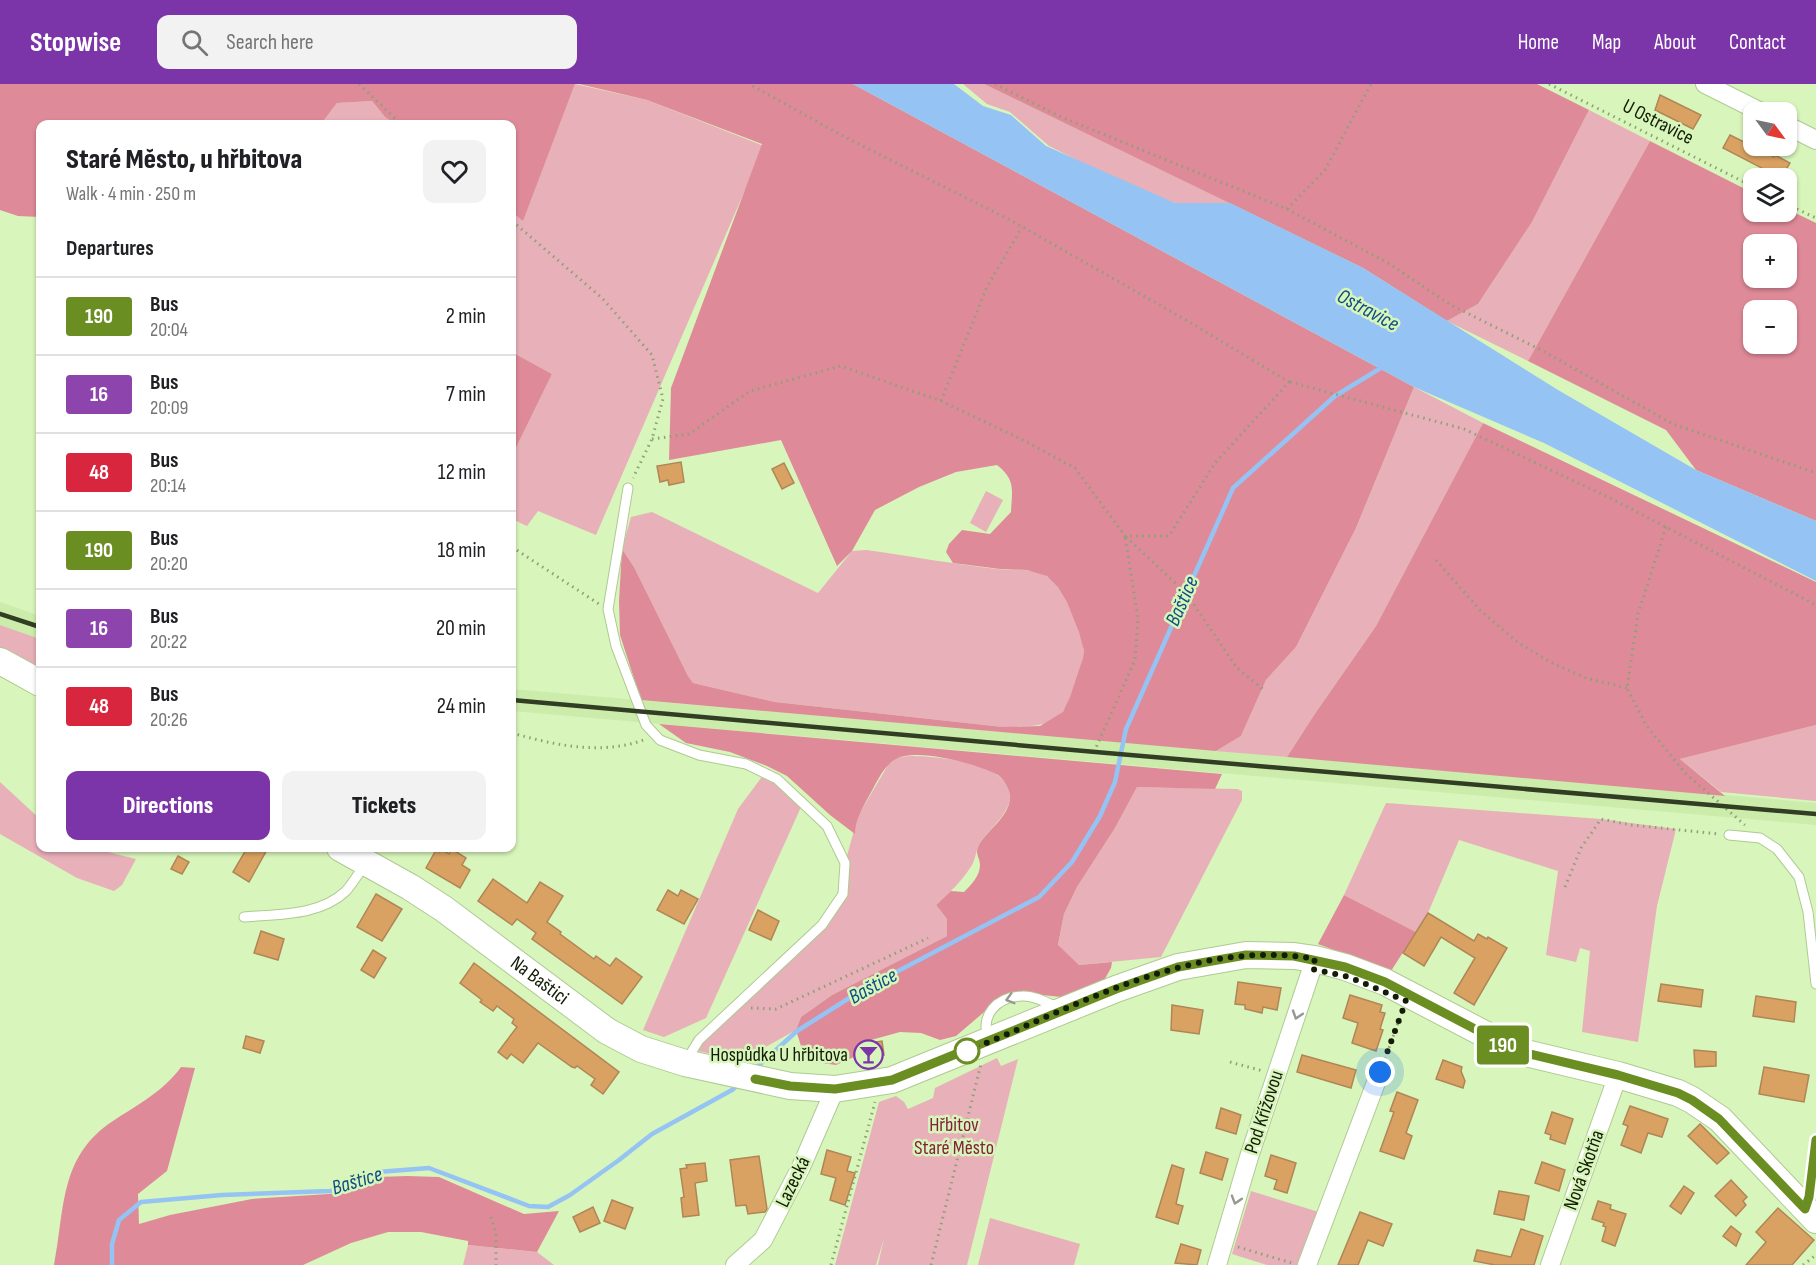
<!DOCTYPE html>
<meta charset="utf-8">
<style>
body{margin:0;font-family:"Sofia Sans Condensed",sans-serif;background:#f2f2f2;color:#202124;height:100vh;display:flex;flex-direction:column;font-size:22px;white-space:nowrap}
*{box-sizing:border-box;margin:0}
p{font-size:20px;color:#757577}
.icon{flex:none;width:33px;height:33px;fill:none;stroke:currentColor;stroke-width:2;stroke-linecap:round;stroke-linejoin:round}
.map{position:relative;flex:1;overflow:hidden}
.side{position:absolute;left:36px;top:36px;width:480px;height:732px;display:flex;flex-direction:column;background:#fff;border-radius:12px;box-shadow:0 2px 4px #0004}
.side>*{flex:none}
.badge{padding:0 12px;border-radius:4px;font-size:21px;line-height:39px}
.needle{width:39px;rotate:123deg}
.fabs{position:absolute;left:1743px;top:18px;display:grid;gap:12px}
.fabs a{display:grid;place-items:center;width:54px;height:54px;border-radius:12px;background:#fff;box-shadow:0 2px 4px #0004;font-size:30px}
.you{position:absolute;width:30px;height:30px;margin:-15px;border:4px solid #fff;border-radius:50%;background:#1a73e8;box-shadow:0 0 0 9px #1a73e833}
.map>.badge{position:absolute;translate:-50% -50%;box-shadow:0 0 0 3px #fff}
h2{padding:0 30px;font-size:22px;line-height:54px}
.round{display:grid;place-items:center;flex:none;width:63px;height:63px;border-radius:12px;background:#f2f2f2}
.head{display:flex;align-items:center;justify-content:space-between;height:102px;padding:0 30px}
h1{font-size:28px;font-weight:800;line-height:45px}
.button{display:flex;gap:12px;margin-top:auto;padding:12px 30px}
.button a{flex:1;height:69px;border-radius:12px;background:#7c35a8;color:#fff;font-size:24px;font-weight:800;line-height:69px;text-align:center}
.button a+a{background:#f2f2f2;color:#202124}
ul{padding:0;list-style:none}
li{display:flex;align-items:center;gap:18px;height:78px;padding:0 30px;border-top:2px solid #e0e0e0}
li div{flex:1}
li b{display:block;font-size:22px}
li em{font-style:normal}
li .badge{min-width:66px;font-weight:700;text-align:center}
header{display:flex;align-items:center;gap:36px;box-sizing:border-box;height:84px;padding:0 30px;background:#7c35a8;color:#fff}
header strong{font-size:28px}
nav{display:flex;gap:33px;margin-inline-start:auto;font-size:21px}
.search{width:420px;height:54px;background:#f2f2f2;display:flex;align-items:center;gap:15px;box-sizing:border-box;padding:0 21px;border-radius:12px;color:#757577;font-size:22px}
.map>svg:first-child{display:block}
.built{fill:#ccecab}
.green{fill:#e8b0b8}
.forest{fill:#df8a98;fill-rule:evenodd}
.water{fill:#95c3f3}
.lines{fill:none;stroke-linecap:round;stroke-linejoin:round}
.stream{stroke:#95c3f3;stroke-width:4.5}
.building{fill:#d9a262;stroke:#b08656;stroke-width:1.5}
.lane-casing{stroke:#afca92;stroke-width:11}
.street-casing{stroke:#afca92;stroke-width:20}
.secondary-casing{stroke:#afca92;stroke-width:28}
.path{stroke:#8ca176;stroke-width:3;stroke-dasharray:1.5 4.5;stroke-linecap:butt}
.lane{stroke:#fff;stroke-width:9}
.street{stroke:#fff;stroke-width:18}
.secondary{stroke:#fff;stroke-width:26}
.rail{stroke:#323e23;stroke-width:4.5}
.oneway{stroke:#95998f}
.line-casing{stroke:#fff;stroke-width:14}
.line{stroke:#6b8e23;stroke-width:9}
.walk{stroke:#131c07;stroke-width:6;stroke-dasharray:0 10.8}
.stop-dot{fill:#fff;stroke:#6b8e23;stroke-width:3}
.labels{text-anchor:middle;dominant-baseline:central;stroke-width:5;stroke-linejoin:round;paint-order:stroke}
.street-label{font-size:20px;fill:#131c07;stroke:#d8f5bb}
.poi-label{font-size:20px;fill:#131c07;stroke:#d8f5bb;text-anchor:end}
.park-label{font-size:20px;fill:#83203b;stroke:#d8f5bb}
.water-label{font-size:21px;font-style:italic;fill:#0e4e83;stroke:#d8f5bb}
</style>
<header>
<strong>Stopwise</strong>
<div class="search"><svg class="icon" aria-label="search" viewBox="0 0 24 24"><circle cx="10" cy="10" r="6"/><path d="M15 15l6 6"/></svg>Search here</div>
<nav><a>Home</a><a>Map</a><a>About</a><a>Contact</a></nav>
</header>
<div class="map">
<svg width="1816" height="1181" viewBox="0 0 1816 1181">
<rect width="100%" height="100%" fill="#d8f5bb"/>
<g class="built">
<polygon points="0,518 40,532 40,555 0,541"/>
<polygon points="512,605 1816,719 1816,741 512,627"/>
</g>
<g class="green">
<polygon points="575,0 647,16 764,62 596,451 538,427 527,442 512,435 512,372 552,290 512,268 512,128 523,136"/>
<polygon points="963,0 984,0 1230,119 1175,119 1117,96 1049,62 1010,28 987,20"/>
<polygon points="372,17 385,33 395,40 321,40 337,19"/>
<polygon points="1589,26 1650,57 1528,277 1447,237 1478,220 1532,138"/>
<polygon points="1414,303 1483,339 1376,542 1314,631 1287,673 1216,667 1241,652 1266,596 1296,563 1356,444"/>
<polygon points="986,407 1003,416 986,448 970,439"/>
<path d="M652 428 818 509 852 467 866 466C909 472 953 480 997 485 1012 487 1032 483 1047 492 1064 501 1083 549 1084 568 1084 578 1069 621 1063 628 1048 645 1023 642 1003 643L775 618 693 599 688 592 634 483 622 465 631 433Z"/>
<polygon points="0,541 40,555 40,585 0,564"/>
<polygon points="1816,641 1816,717 1721,708 1680,675"/>
<path d="M909 672C934 672 1013 678 1010 714 1009 730 989 745 980 759 975 767 976 777 970 784 961 798 948 810 936 821L947 835V852L832 911 801 933 796 946 742 976 693 966 822 841 843 810 845 779 858 732 888 681 897 674Z"/>
<polygon points="764,690 801,723 706,934 664,953 643,946 738,725"/>
<polygon points="0,698 40,735 40,764 92,764 136,775 122,801 114,807 77,794 0,750"/>
<polygon points="1137,703 1237,705 1242,707 1242,716 1161,873 1079,881 1058,862 1064,830 1077,803 1115,744"/>
<polygon points="1386,719 1601,735 1676,745 1657,822 1638,958 1582,948 1590,867 1580,864 1576,878 1546,871 1558,787 1459,756 1428,829 1416,848 1344,811"/>
<polygon points="997,974 1001,982 1018,975 967,1181 878,1181 884,1154 876,1181 835,1181 879,1018 896,1012 904,1018 908,1025 933,1014 935,1004"/>
<polygon points="1251,1107 1322,1129 1304,1181 1267,1181 1232,1170"/>
<polygon points="990,1134 1080,1160 1074,1181 978,1181"/>
<polygon points="468,1161 537,1168 554,1181 463,1181"/>
</g>
<g class="forest">
<polygon points="0,0 575,0 523,137 512,128 512,40 395,40 385,33 372,17 337,19 321,40 40,40 40,133 18,132 0,126"/>
<path d="M579 0H853L1414 303 1356 444 1296 563 1266 596 1241 652 1216 667 641 616 620 551 619 517 622 465 634 483 688 592 693 599 775 618 1003 643 1040 642 1063 628 1070 613 1083 574 1084 567 1079 548 1067 518 1058 503 1047 492 1027 486 1000 485 953 479 946 468 949 460 962 446 990 450 1011 428C1012 406 1016 396 997 381L956 388 919 403 875 426 852 467 837 482 781 356 669 376 671 304 762 60 647 16Z"/>
<polygon points="984,0 1537,0 1589,26 1532,138 1478,220 1447,237 1363,184"/>
<path d="M1650 57 1753 109 1754 128H1786L1787 125 1816 139V437L1696 386 1666 346 1528 277ZM1754 160H1786V194H1754ZM1754 226H1786V260H1754Z"/>
<polygon points="512,268 552,290 512,372"/>
<polygon points="1483,339 1816,498 1816,641 1680,675 1725,712 1287,673 1314,631 1376,542"/>
<path d="M659 640 1222 690 1215 705 1137 703 1115 744 1077 803 1064 830 1058 861 1079 881 1112 878 1111 884 1102 900 1071 914 1023 909 997 917 956 952 940 956 921 949 900 948 871 956 856 972 836 981 816 978 801 962 796 946 801 933 832 911 947 852V835L936 821 951 807 964 808C971 801 980 792 980 781 980 774 975 770 978 763 986 746 1009 734 1010 714 1011 707 1004 695 998 691 977 680 917 663 896 675 883 682 876 700 869 712 862 725 855 736 855 750L830 731 787 692 767 682 730 668 686 659Z"/>
<polygon points="1344,811 1416,848 1391,887 1318,860"/>
<path d="M181 983 195 984 167 1087 138 1110 139 1140 170 1131 252 1115 344 1109 378 1093 407 1092 439 1093 524 1130 559 1127 537 1168 468 1161V1157L421 1148H388L351 1159 303 1181H54C65 1125 59 1072 113 1037 137 1021 164 1007 181 983Z"/>
</g>
<polygon class="water" points="853,0 954,0 983,22 1011,31 1046,62 1175,119 1230,119 1363,184 1558,306 1696,386 1816,437 1816,497 1544,359 1414,303"/>
<g class="lines">
<g class="stream">
<polyline points="756,984 797,947 862,906 1039,813 1072,778 1100,732 1115,698 1126,645 1233,404 1335,312 1384,282"/>
<polyline points="112,1181 112,1160 119,1136 141,1118 222,1111 330,1107 348,1104 378,1088 429,1084 529,1122 548,1123 570,1111 619,1076 652,1050 732,1006 739,1000"/>
</g>
</g>
<g class="building">
<polygon points="1660,11 1701,31 1693,45 1655,26"/>
<polygon points="1730,51 1774,73 1775,71 1790,79 1781,94 1723,64"/>
<polygon points="681,378 684,398 669,401 668,396 660,398 657,382"/>
<polygon points="784,379 794,399 782,405 772,385"/>
<polygon points="247,764 268,764 249,798 233,788"/>
<polygon points="441,765 449,770 452,765 466,774 462,781 470,786 460,804 426,784 436,766 439,768"/>
<polygon points="178,772 189,778 182,790 171,785"/>
<polygon points="493,795 527,819 540,798 563,812 547,838 561,848 560,850 594,875 596,872 610,882 616,874 642,893 622,920 532,855 536,849 517,835 512,841 478,817"/>
<polygon points="668,806 678,812 681,806 698,815 684,840 657,826"/>
<polygon points="376,810 402,825 382,857 357,843"/>
<polygon points="758,826 779,837 771,856 749,846"/>
<polygon points="1428,829 1474,857 1478,850 1487,855 1488,853 1507,864 1474,921 1454,909 1475,874 1441,853 1424,882 1403,869"/>
<polygon points="261,847 284,855 278,876 254,869"/>
<polygon points="373,866 386,874 374,894 361,886"/>
<polygon points="474,879 619,988 603,1010 591,1001 595,995 577,982 575,984 572,983 538,959 523,979 511,970 507,975 498,968 517,943 512,939 514,935 497,922 493,927 480,918 482,916 460,899"/>
<polygon points="1238,898 1281,904 1277,926 1263,923 1262,929 1245,925 1245,921 1235,920"/>
<polygon points="1661,900 1703,906 1701,923 1658,917"/>
<polygon points="1350,911 1382,921 1380,928 1385,929 1380,945 1383,946 1376,967 1352,959 1358,939 1343,934"/>
<polygon points="1756,912 1796,918 1794,938 1753,932"/>
<polygon points="1172,921 1203,926 1199,950 1171,946"/>
<polygon points="246,952 264,957 260,969 243,964"/>
<polygon points="882,957 884,971 881,971 881,974 866,977 863,960"/>
<polygon points="1694,966 1716,968 1716,982 1695,983"/>
<polygon points="1302,971 1356,986 1351,1004 1297,988"/>
<polygon points="1443,976 1462,983 1461,987 1465,997 1463,1004 1436,995"/>
<polygon points="1764,983 1809,991 1804,1018 1759,1010"/>
<polygon points="1397,1008 1418,1016 1406,1049 1412,1052 1404,1075 1380,1067 1394,1028 1390,1027"/>
<polygon points="1630,1022 1668,1035 1662,1053 1648,1049 1641,1069 1621,1061 1628,1042 1623,1040"/>
<polygon points="1221,1024 1241,1031 1236,1050 1216,1044"/>
<polygon points="1552,1028 1573,1035 1565,1060 1550,1055 1551,1051 1545,1049"/>
<polygon points="1700,1040 1729,1069 1717,1080 1688,1052"/>
<polygon points="827,1066 851,1073 847,1087 855,1089 845,1121 830,1116 836,1094 821,1090"/>
<polygon points="1206,1068 1228,1075 1222,1096 1200,1089"/>
<polygon points="1271,1071 1296,1079 1287,1109 1274,1105 1277,1096 1265,1092"/>
<polygon points="759,1072 767,1125 765,1128 748,1130 746,1121 736,1122 730,1076"/>
<polygon points="1542,1078 1565,1086 1559,1107 1535,1099"/>
<polygon points="705,1079 707,1097 695,1099 699,1131 683,1133 681,1114 684,1113 680,1085 687,1084 686,1081"/>
<polygon points="1172,1081 1184,1085 1176,1120 1183,1122 1178,1140 1156,1133"/>
<polygon points="1731,1096 1747,1113 1743,1117 1746,1121 1736,1132 1715,1112"/>
<polygon points="1684,1102 1694,1109 1681,1130 1670,1122"/>
<polygon points="1499,1107 1529,1112 1524,1136 1494,1130"/>
<polygon points="612,1116 633,1124 625,1145 604,1137"/>
<polygon points="1598,1117 1611,1121 1610,1125 1626,1130 1615,1162 1602,1157 1606,1143 1603,1142 1604,1139 1592,1135"/>
<polygon points="593,1123 600,1139 580,1148 573,1133"/>
<polygon points="1778,1124 1814,1156 1792,1181 1746,1181 1766,1158 1756,1148"/>
<polygon points="1360,1128 1392,1140 1383,1162 1368,1156 1358,1181 1338,1181"/>
<polygon points="1731,1142 1741,1150 1736,1162 1723,1152"/>
<polygon points="1521,1145 1543,1152 1534,1181 1495,1181 1474,1177 1477,1166 1511,1173"/>
<polygon points="1181,1160 1201,1166 1197,1181 1175,1179"/>
</g>
<g class="lines">
<defs>
<g id="lane">
<polyline points="628,404 608,525 616,562 646,641 660,656 699,671 746,680 777,695 827,742 845,779 843,810 822,841 699,956 686,977"/>
<polyline points="1729,751 1760,754 1777,765 1799,793 1808,828 1816,900"/>
<path d="M244 833C278 830 320 832 346 807 353 799 359 789 365 780"/>
<path d="M989 956C979 931 997 913 1022 912 1034 911 1048 919 1059 924"/>
<polyline points="1807,1120 1809,1113 1816,1055"/>
</g>
<g id="street">
<polyline points="1705,0 1761,28"/>
<polyline points="1786,41 1816,56"/>
<polyline points="735,1181 763,1156 801,1083 835,1005"/>
<polyline points="1217,1181 1249,1073 1315,875"/>
<polyline points="1307,1181 1380,988"/>
<polyline points="1550,1181 1618,991"/>
</g>
<g id="secondary">
<polyline points="0,577 40,599"/>
<path id="s1" d="M340 764 410 803 444 825 607 947 641 965 685 979 790 1002 835 1005 892 996 1116 905 1178 883 1246 871 1294 872 1315 875 1345 883 1385 898 1517 967 1618 991 1678 1009 1692 1016 1720 1035 1816 1136"/>
</g>
</defs>
<use href="#lane" class="lane-casing"/>
<use href="#street" class="street-casing"/>
<use href="#secondary" class="secondary-casing"/>
<g class="path">
<polyline points="359,0 401,40"/>
<polyline points="995,0 1061,33 1287,125 1388,179 1451,221 1543,267 1673,340 1816,389"/>
<polyline points="1549,0 1754,103"/>
<polyline points="1786,120 1816,134"/>
<polyline points="1287,125 1325,86 1371,0"/>
<polyline points="512,137 602,214 652,271 663,315 652,355 633,394"/>
<polyline points="1290,298 1464,345 1610,414 1816,521"/>
<polyline points="941,317 987,203 1022,143"/>
<polyline points="652,355 689,350 750,307 841,282 941,317 1019,354 1075,384 1125,452 1169,452 1215,379 1289,298 1186,236 1014,138 843,52 749,0"/>
<polyline points="1666,443 1638,530 1627,604 1646,641 1685,689 1745,741"/>
<polyline points="1126,453 1186,509 1237,584 1263,605"/>
<polyline points="512,463 599,520"/>
<polyline points="1436,476 1480,526 1517,558 1552,579 1586,594 1627,604"/>
<path d="M512 649C554 661 603 672 646 655"/>
<polyline points="1094,668 1135,576 1138,534 1125,452"/>
<polyline points="1565,803 1581,764 1601,735 1631,741 1719,750"/>
<polyline points="751,924 776,925 928,854"/>
<polyline points="1385,975 1402,928"/>
<polyline points="1230,978 1263,987"/>
<polyline points="491,1133 496,1149 496,1181"/>
<polyline points="1238,1163 1292,1179"/>
<polyline points="831,1181 875,1018"/>
<polyline points="931,1181 981,980"/>
<polyline points="1803,1181 1816,1171"/>
</g>
<use href="#lane" class="lane"/>
<use href="#street" class="street"/>
<use href="#secondary" class="secondary"/>
<g class="rail">
<polyline points="0,530 40,543"/>
<polyline points="512,616 1107,669 1816,730"/>
</g>
</g>
<defs><path id="oneway-chevron" d="M-2-3.5L2.5 0L-2 3.5" fill="none" stroke-width="1.6" stroke-linecap="round" stroke-linejoin="round" transform="scale(1.5)"/></defs>
<g class="oneway">
<use href="#oneway-chevron" transform="translate(1010 915) rotate(164)"/>
<use href="#oneway-chevron" transform="translate(1297 931) rotate(108)"/>
<use href="#oneway-chevron" transform="translate(1236 1116) rotate(107)"/>
</g>
<g class="lines">
<defs>
<polyline id="line" points="755,995 790,1002 835,1005 892,996 1116,905 1178,883 1246,871 1294,872 1345,883 1385,898 1517,967 1618,991 1678,1009 1692,1016 1719,1035 1805,1125 1809,1113 1816,1056"/>
</defs>
<use href="#line" class="line-casing"/>
<use href="#line" class="line"/>
<path class="walk" d="M967 967C1074 924 1195 853 1315 875L1312 885 1349 893 1406 917 1380 988"/>
</g>
<defs>
<symbol id="bar-ring" viewBox="-11 -11 22 22"><circle r="9.5" fill="#d8f5bb" stroke="#7c35a8" stroke-width="1.5"/><path d="M-6-5H6L.8 .8V4.5H3.5V6h-7V4.5H-.8V.8Z" fill="#7c35a8"/></symbol>
</defs>
<g fill-rule="evenodd">
<use href="#bar-ring" x="852" y="954" width="33" height="33"/>
</g>
<circle class="stop-dot" cx="967" cy="967" r="12"/>
<g class="labels">
<g class="street-label">
<text transform="translate(1658 38) rotate(27)">U Ostravice</text>
<text stroke="none"><textPath href="#s1" startOffset="240">Na Baštici</textPath></text>
<text transform="translate(1264 1028) rotate(-72)">Pod Křížovou</text>
<text transform="translate(1584 1086) rotate(-70)">Nová Skotňa</text>
<text transform="translate(793 1098) rotate(-64)">Lazecká</text>
</g>
<g class="poi-label">
<text x="848" y="971">Hospůdka U hřbitova</text>
</g>
<g class="park-label">
<text x="954" y="1041">Hřbitov<tspan x="954" dy="23">Staré Město</tspan></text>
</g>
<g class="water-label">
<text transform="translate(1368 226) rotate(28)">Ostravice</text>
<text transform="translate(1182 517) rotate(-66)">Baštice</text>
<text transform="translate(873 902) rotate(-29)">Baštice</text>
<text transform="translate(357 1097) rotate(-17)">Baštice</text>
</g>
</g>
</svg>
<div class="fabs">
<a><svg class="needle" viewBox="-14 -14 28 28"><path d="M0-13l5 13h-10z" fill="#e53935"/><path d="M0 13l5-13h-10z" fill="#757577"/></svg></a>
<a><svg class="icon" aria-label="layers" viewBox="0 0 24 24"><path d="M12 4l9 5-9 5-9-5zM3 14l9 5 9-5"/></svg></a>
<a>+</a>
<a>−</a>
</div>
<div class="you" style="left:1380px;top:988px"></div>
<b class="badge" style="left:1503px;top:961px;background:#6b8e23;color:#fff">190</b>
<section class="side">
<div class="head"><div><h1>Staré Město, u hřbitova</h1><p>Walk · 4 min · 250 m</p></div><a class="round"><svg class="icon" aria-label="heart" viewBox="0 0 24 24"><path d="M12 20l-8-8c-3-5 5-10 8-4 3-6 11-1 8 4z"/></svg></a></div>
<h2>Departures</h2>
<ul>
<li><span class="badge" style="background:#6b8e23;color:#fff">190</span><div><b>Bus</b><p>20:04</p></div><em>2 min</em></li>
<li><span class="badge" style="background:#8e44ad;color:#fff">16</span><div><b>Bus</b><p>20:09</p></div><em>7 min</em></li>
<li><span class="badge" style="background:#d7263d;color:#fff">48</span><div><b>Bus</b><p>20:14</p></div><em>12 min</em></li>
<li><span class="badge" style="background:#6b8e23;color:#fff">190</span><div><b>Bus</b><p>20:20</p></div><em>18 min</em></li>
<li><span class="badge" style="background:#8e44ad;color:#fff">16</span><div><b>Bus</b><p>20:22</p></div><em>20 min</em></li>
<li><span class="badge" style="background:#d7263d;color:#fff">48</span><div><b>Bus</b><p>20:26</p></div><em>24 min</em></li>
</ul>
<div class="button"><a>Directions</a><a>Tickets</a></div>
</section>
</div>
